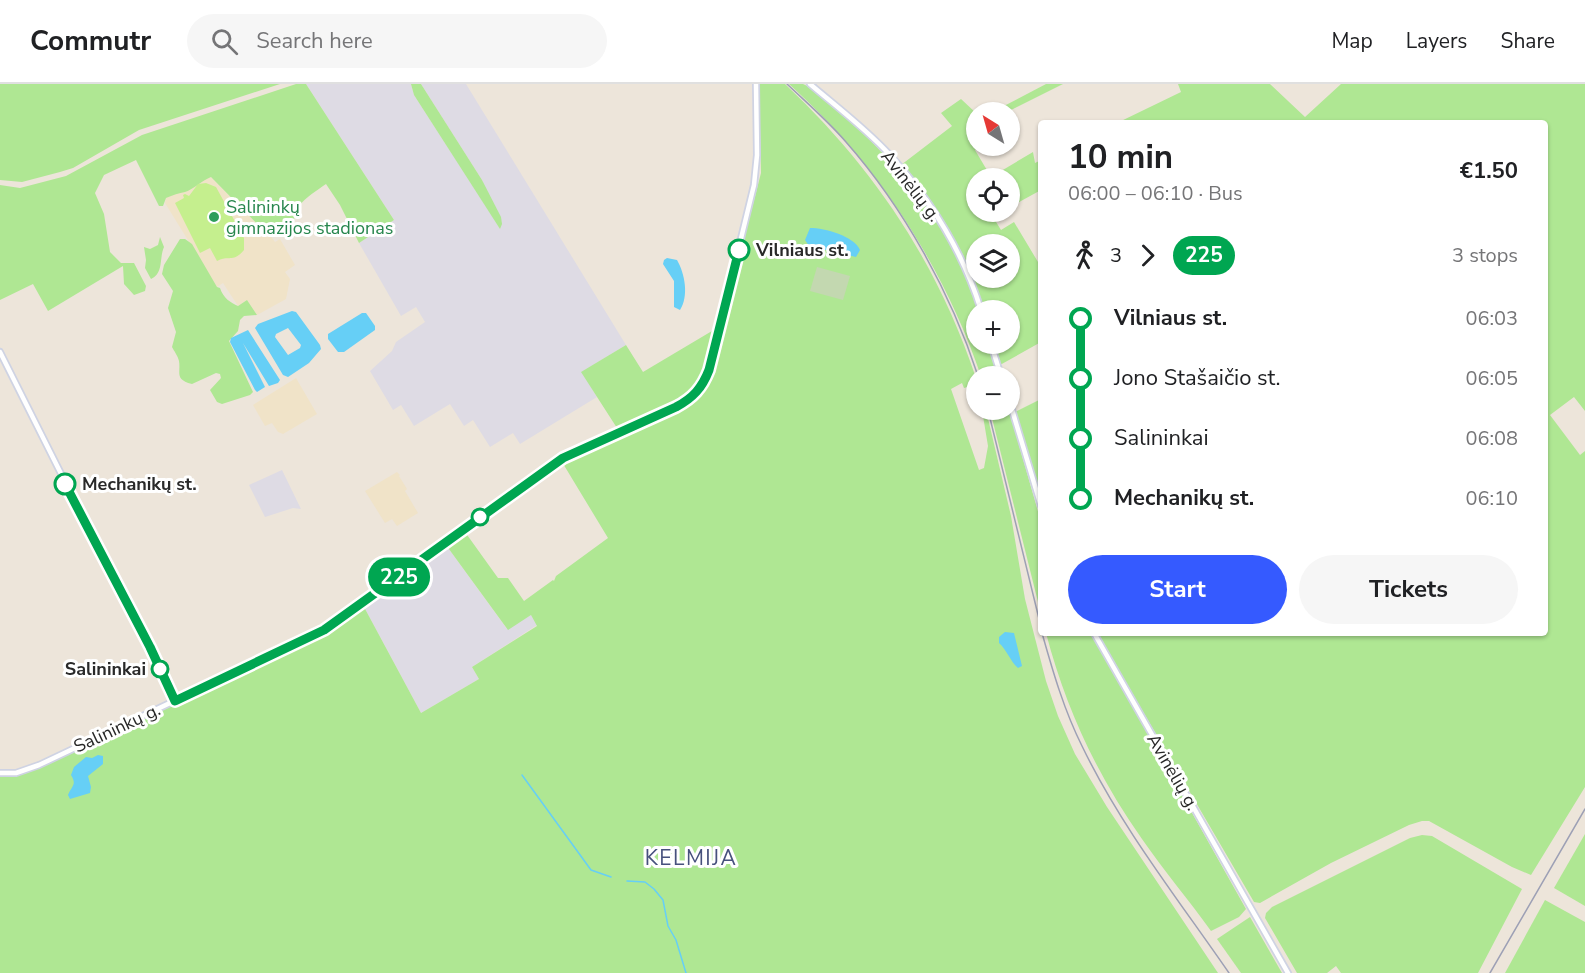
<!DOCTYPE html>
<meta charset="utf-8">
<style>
body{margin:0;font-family:"Nunito Sans",sans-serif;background:#f6f6f6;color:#202124;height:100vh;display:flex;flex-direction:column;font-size:22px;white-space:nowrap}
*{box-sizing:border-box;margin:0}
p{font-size:20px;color:#757577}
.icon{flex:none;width:33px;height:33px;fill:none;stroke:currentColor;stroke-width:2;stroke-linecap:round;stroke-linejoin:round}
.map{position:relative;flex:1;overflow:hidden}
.drawer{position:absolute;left:1038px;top:36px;width:510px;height:516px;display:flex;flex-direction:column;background:#fff;border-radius:6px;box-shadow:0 2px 4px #0004}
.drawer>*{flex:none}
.badge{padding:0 12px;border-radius:20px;font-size:21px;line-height:39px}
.needle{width:39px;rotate:323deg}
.controls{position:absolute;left:966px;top:18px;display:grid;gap:12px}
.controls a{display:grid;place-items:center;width:54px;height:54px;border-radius:50%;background:#fff;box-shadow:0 2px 4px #0004;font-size:30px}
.map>.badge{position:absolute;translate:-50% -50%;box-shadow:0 0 0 3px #fff}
.legs{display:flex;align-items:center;gap:9px;height:66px;padding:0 30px;font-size:20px}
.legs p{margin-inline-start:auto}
.headline{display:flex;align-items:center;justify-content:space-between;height:102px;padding:0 30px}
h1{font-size:33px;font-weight:700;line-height:45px}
.cta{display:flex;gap:12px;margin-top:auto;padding:12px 30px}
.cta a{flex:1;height:69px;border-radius:36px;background:#355aff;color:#fff;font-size:24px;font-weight:700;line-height:69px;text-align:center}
.cta a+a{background:#f6f6f6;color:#202124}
ul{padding:0 30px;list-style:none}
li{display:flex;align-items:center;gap:21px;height:60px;font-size:22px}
li i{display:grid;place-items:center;width:9px;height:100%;margin:0 8px;background:currentColor}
li i::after{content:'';width:15px;height:15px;margin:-8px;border:4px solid;border-radius:50%;background:#fff}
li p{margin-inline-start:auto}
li:first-child i{background:linear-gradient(#0000 50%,currentColor 0)}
li:last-child i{background:linear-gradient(currentColor 50%,#0000 0)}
header{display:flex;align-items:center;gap:36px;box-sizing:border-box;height:84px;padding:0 30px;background:#fff;border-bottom:2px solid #e0e0e0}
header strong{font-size:28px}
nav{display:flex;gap:33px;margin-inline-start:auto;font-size:21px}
.search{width:420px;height:54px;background:#f6f6f6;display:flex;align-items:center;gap:15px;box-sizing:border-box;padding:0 21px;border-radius:33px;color:#757577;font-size:22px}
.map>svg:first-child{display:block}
.industrial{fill:#dedbe4}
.education{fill:#f0e3c8}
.green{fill:#afe793;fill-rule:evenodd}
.cemetery{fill:#c3d8b0}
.pitch{fill:#c5ef8e}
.water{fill:#66cff6;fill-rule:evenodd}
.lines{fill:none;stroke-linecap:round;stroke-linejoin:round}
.stream{stroke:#66cff6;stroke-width:1.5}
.secondary-casing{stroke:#cfd3e3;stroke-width:8}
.secondary{stroke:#fff;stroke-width:4.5}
.rail{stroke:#9da0b5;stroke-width:1.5}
.line-1-casing{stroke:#fff;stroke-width:14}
.line-1{stroke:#00a651;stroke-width:9}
.leisure-dot{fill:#2e9e5b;stroke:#fff;stroke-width:2}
.stop-1-dot{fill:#fff;stroke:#00a651;stroke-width:3}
.labels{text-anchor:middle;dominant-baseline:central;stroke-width:6;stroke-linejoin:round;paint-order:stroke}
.street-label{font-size:18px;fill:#292929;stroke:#fff}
.leisure-label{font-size:18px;fill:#27864d;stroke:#fff;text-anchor:start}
.stop-label{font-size:18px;font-weight:bold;fill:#292929;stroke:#fff;text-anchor:start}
.quarter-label{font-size:21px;letter-spacing:1.5px;fill:#47517d;stroke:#fff}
</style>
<header>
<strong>Commutr</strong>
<div class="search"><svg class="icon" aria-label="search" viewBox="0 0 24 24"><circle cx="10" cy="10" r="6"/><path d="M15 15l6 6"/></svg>Search here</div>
<nav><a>Map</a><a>Layers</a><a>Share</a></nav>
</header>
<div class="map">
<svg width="1585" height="889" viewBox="0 0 1585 889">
<rect width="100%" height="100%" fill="#ede5da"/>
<g class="industrial">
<polygon points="306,0 411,0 414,11 500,144 482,96 421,0 466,0 626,261 582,288 597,313 520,360 513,349 490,363 473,336 464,342 450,320 414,342 401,321 393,326 370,287 392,267 396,258 425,238 416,223 401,232 359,159 394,136"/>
<polygon points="282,386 301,425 293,424 265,433 249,401"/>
<polygon points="446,461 507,545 531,531 537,541 472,583 479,595 421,629 364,523"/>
</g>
<g class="education">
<polygon points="211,93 265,148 268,148 275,158 280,155 295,181 285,188 290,195 286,215 257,231 247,216 238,222 223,199 217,203 165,119 166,114 180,107 185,107 200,97"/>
<polygon points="296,294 317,330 283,350 278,348 272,339 265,342 253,321"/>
<polygon points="397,388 400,391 399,392 407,405 405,407 418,429 397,442 392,435 385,439 365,407"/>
</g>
<g class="green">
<polygon points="0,0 280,0 139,46 73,84 60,88 22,98 0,96"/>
<path d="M296 0H306L394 136 359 159 340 121 326 100C316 107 306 113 299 122 295 126 296 131 294 135 287 147 277 150 265 148L211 93C203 96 192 106 185 108 179 109 173 111 166 114L163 122H159L136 76 104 91 95 109 104 130 110 168 121 179H134L146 202 145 207 134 211 124 200 123 182 48 227 33 200 0 216V101L20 104 66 92 142 51Z"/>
<polygon points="411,0 421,0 482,96 501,133 502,140 500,145 414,11"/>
<path d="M759 0H785C874 84 937 178 976 294V307L975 301 964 304 962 299 951 305 979 386 984 384 988 362 982 326H986L1011 432 1025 515 1046 597 1058 632 1075 670 1107 723 1218 889H0V692L24 690 37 685 321 552 364 523 421 629 479 595 472 583 537 542 531 531 508 546 446 461 465 448 498 494H508L524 517 553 496 554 497 556 492 608 454 562 378 691 316 699 308 708 295 761 89Z"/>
<path d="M789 0C793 0 800 0 803 0 814 4 834 23 843 31 904 85 954 148 979 226H976V260H989L999 292H981C943 181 877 79 789 0Z"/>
<polygon points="1046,0 1063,0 1007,28 1002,23"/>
<polygon points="1178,0 1270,0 1305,33 1341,0 1585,0 1585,327 1574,313 1550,331 1580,371 1585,367 1585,703 1531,791 1512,783 1429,737 1422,737 1409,741 1331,779 1260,819 1254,818 1097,549 1545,549 1545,39 1117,39 1181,8"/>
<path d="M961 15 976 29V62H979L975 66 991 93 1033 68 1035 79 1041 76V106L1010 123V94H976V128H990L1001 146 1014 138 1041 183V258L1000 281 993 260H1010V226H983C964 172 938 125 901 81L952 42 941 29ZM976 160H1010V194H976Z"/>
<path d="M160 153 164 163C159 174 164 189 151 195L145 184 146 176 144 163 150 165 158 161Z"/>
<path d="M180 155H185L192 160 217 203 220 204C223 214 231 219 238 222L247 216 257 231 244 232 240 236 238 247 229 257 253 308 250 311 222 320 217 318 210 306 221 294 220 290 216 289 192 300C174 295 181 289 179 277 178 272 174 267 172 263L176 248 168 224 173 207 162 190 164 181Z"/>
<path d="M717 244C712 262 710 282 701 298 686 323 643 334 617 344L581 288 626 261 643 288Z"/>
<polygon points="1041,315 1041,416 1015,328"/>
<polygon points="990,326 1009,326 1041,438 1041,530"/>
<path d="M1046 549H1091L1246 825 1239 833 1211 847C1189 816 1164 787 1142 755 1097 691 1066 625 1046 549Z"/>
<polygon points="1585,750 1585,822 1554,804"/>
<polygon points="1422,751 1432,752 1522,805 1478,889 1341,889 1336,882 1327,889 1297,889 1265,834 1266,829 1272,823 1410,754"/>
<polygon points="1545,816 1585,838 1585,889 1505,889"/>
<polygon points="1250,833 1282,889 1241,889 1217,855"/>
</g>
<polygon class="cemetery" points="817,183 850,192 843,216 810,207"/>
<path class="pitch" d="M206 99 216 103 244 154V166C232 180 229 170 217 177L196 138 210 164 200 169 175 119 184 114 183 111 185 110 189 112 198 100Z"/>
<g class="water">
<path d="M810 144C825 144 854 152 860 166L856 173 809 162 805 156Z"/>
<path d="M667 174 677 176C685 190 689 212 680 226L674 223V197L663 180 664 176Z"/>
<path d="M292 227 296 228 320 261 321 265 309 279 288 293 283 291 255 244 258 240ZM288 244 301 261 300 264 288 271 275 253 276 250Z"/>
<polygon points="362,229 366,229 375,242 375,246 344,268 338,268 328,255 328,250"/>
<polygon points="248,246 280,296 278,299 269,302 243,259 265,303 257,308 255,306 230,258 231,254"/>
<path d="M1005 548 1014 549 1022 582 1018 584C1010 577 1007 566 999 559V553Z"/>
<path d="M98 671 103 672V680L88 692 91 703 90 709 70 715 68 711C72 701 77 701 71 691L74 683 86 673 92 674Z"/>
</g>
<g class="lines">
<g class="stream">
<polyline points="522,691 591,786 611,793"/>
<polyline points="627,797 645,798 654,805 663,816 668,842 676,856 686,889"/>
</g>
<defs>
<g id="secondary">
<path d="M810 0C837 23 865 44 889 70 930 115 963 168 981 226"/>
<polyline points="991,260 1001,292"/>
<polyline points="0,268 175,617"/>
<polyline points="1010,319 1041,422"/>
<polyline points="1094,549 1288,889"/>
<path d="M0 689H16L39 681 324 546 563 374 676 323C693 314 702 304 709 286L754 101 757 71 756 0"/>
</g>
</defs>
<use href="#secondary" class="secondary-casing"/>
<use href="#secondary" class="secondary"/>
<g class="rail">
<path d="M787 0C807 19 828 37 846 58 904 124 951 209 978 292"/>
<polyline points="988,326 1041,543"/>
<path d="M1042 549C1053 588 1064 626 1082 662 1121 743 1178 815 1229 889"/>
<polyline points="1490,889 1585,725"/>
</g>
</g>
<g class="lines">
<defs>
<path id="line-1" d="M65 400 150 563 175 617 324 546 563 374 676 323C693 314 702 304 709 286L739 166"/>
</defs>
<use href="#line-1" class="line-1-casing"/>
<use href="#line-1" class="line-1"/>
</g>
<circle class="leisure-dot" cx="214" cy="133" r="6"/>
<g class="stop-1-dot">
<circle cx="739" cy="166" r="10"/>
<circle cx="65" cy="400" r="10"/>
<circle cx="480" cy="433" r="8"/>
<circle cx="160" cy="585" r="8"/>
</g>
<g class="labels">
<g class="street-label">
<text transform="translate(911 102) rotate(52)">Avinėlių g.</text>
<text transform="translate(117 644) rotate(-25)">Salininkų g.</text>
<text transform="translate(1173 688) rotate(60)">Avinėlių g.</text>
</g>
<g class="leisure-label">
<text x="226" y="123">Salininkų<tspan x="226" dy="21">gimnazijos stadionas</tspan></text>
</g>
<g class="stop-label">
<text x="756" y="166">Vilniaus st.</text>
<text x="82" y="400">Mechanikų st.</text>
<text x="146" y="585" text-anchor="end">Salininkai</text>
</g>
<g class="quarter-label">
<text x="691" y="774">KELMIJA</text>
</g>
</g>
</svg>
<div class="controls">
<a><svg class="needle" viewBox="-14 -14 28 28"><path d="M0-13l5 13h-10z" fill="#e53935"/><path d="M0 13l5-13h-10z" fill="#757577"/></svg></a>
<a><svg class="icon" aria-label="locate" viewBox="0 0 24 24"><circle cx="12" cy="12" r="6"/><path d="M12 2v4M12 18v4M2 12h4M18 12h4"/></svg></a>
<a><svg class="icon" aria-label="layers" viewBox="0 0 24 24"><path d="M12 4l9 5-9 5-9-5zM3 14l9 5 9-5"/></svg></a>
<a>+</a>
<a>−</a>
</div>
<b class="badge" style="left:399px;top:493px;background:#00a651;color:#fff">225</b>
<section class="drawer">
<div class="headline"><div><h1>10 min</h1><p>06:00 – 06:10 · Bus</p></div><b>€1.50</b></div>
<div class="legs"><svg class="icon" aria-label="walk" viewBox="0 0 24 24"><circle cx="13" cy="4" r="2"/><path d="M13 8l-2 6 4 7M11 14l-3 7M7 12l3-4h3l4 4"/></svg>3<svg class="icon" aria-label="forward" viewBox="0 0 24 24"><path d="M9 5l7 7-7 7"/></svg><b class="badge" style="background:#00a651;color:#fff">225</b><p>3 stops</p></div>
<ul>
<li><i style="color:#00a651"></i><b>Vilniaus st.</b><p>06:03</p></li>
<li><i style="color:#00a651"></i><span>Jono Stašaičio st.</span><p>06:05</p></li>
<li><i style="color:#00a651"></i><span>Salininkai</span><p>06:08</p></li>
<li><i style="color:#00a651"></i><b>Mechanikų st.</b><p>06:10</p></li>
</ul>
<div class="cta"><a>Start</a><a>Tickets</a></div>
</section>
</div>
